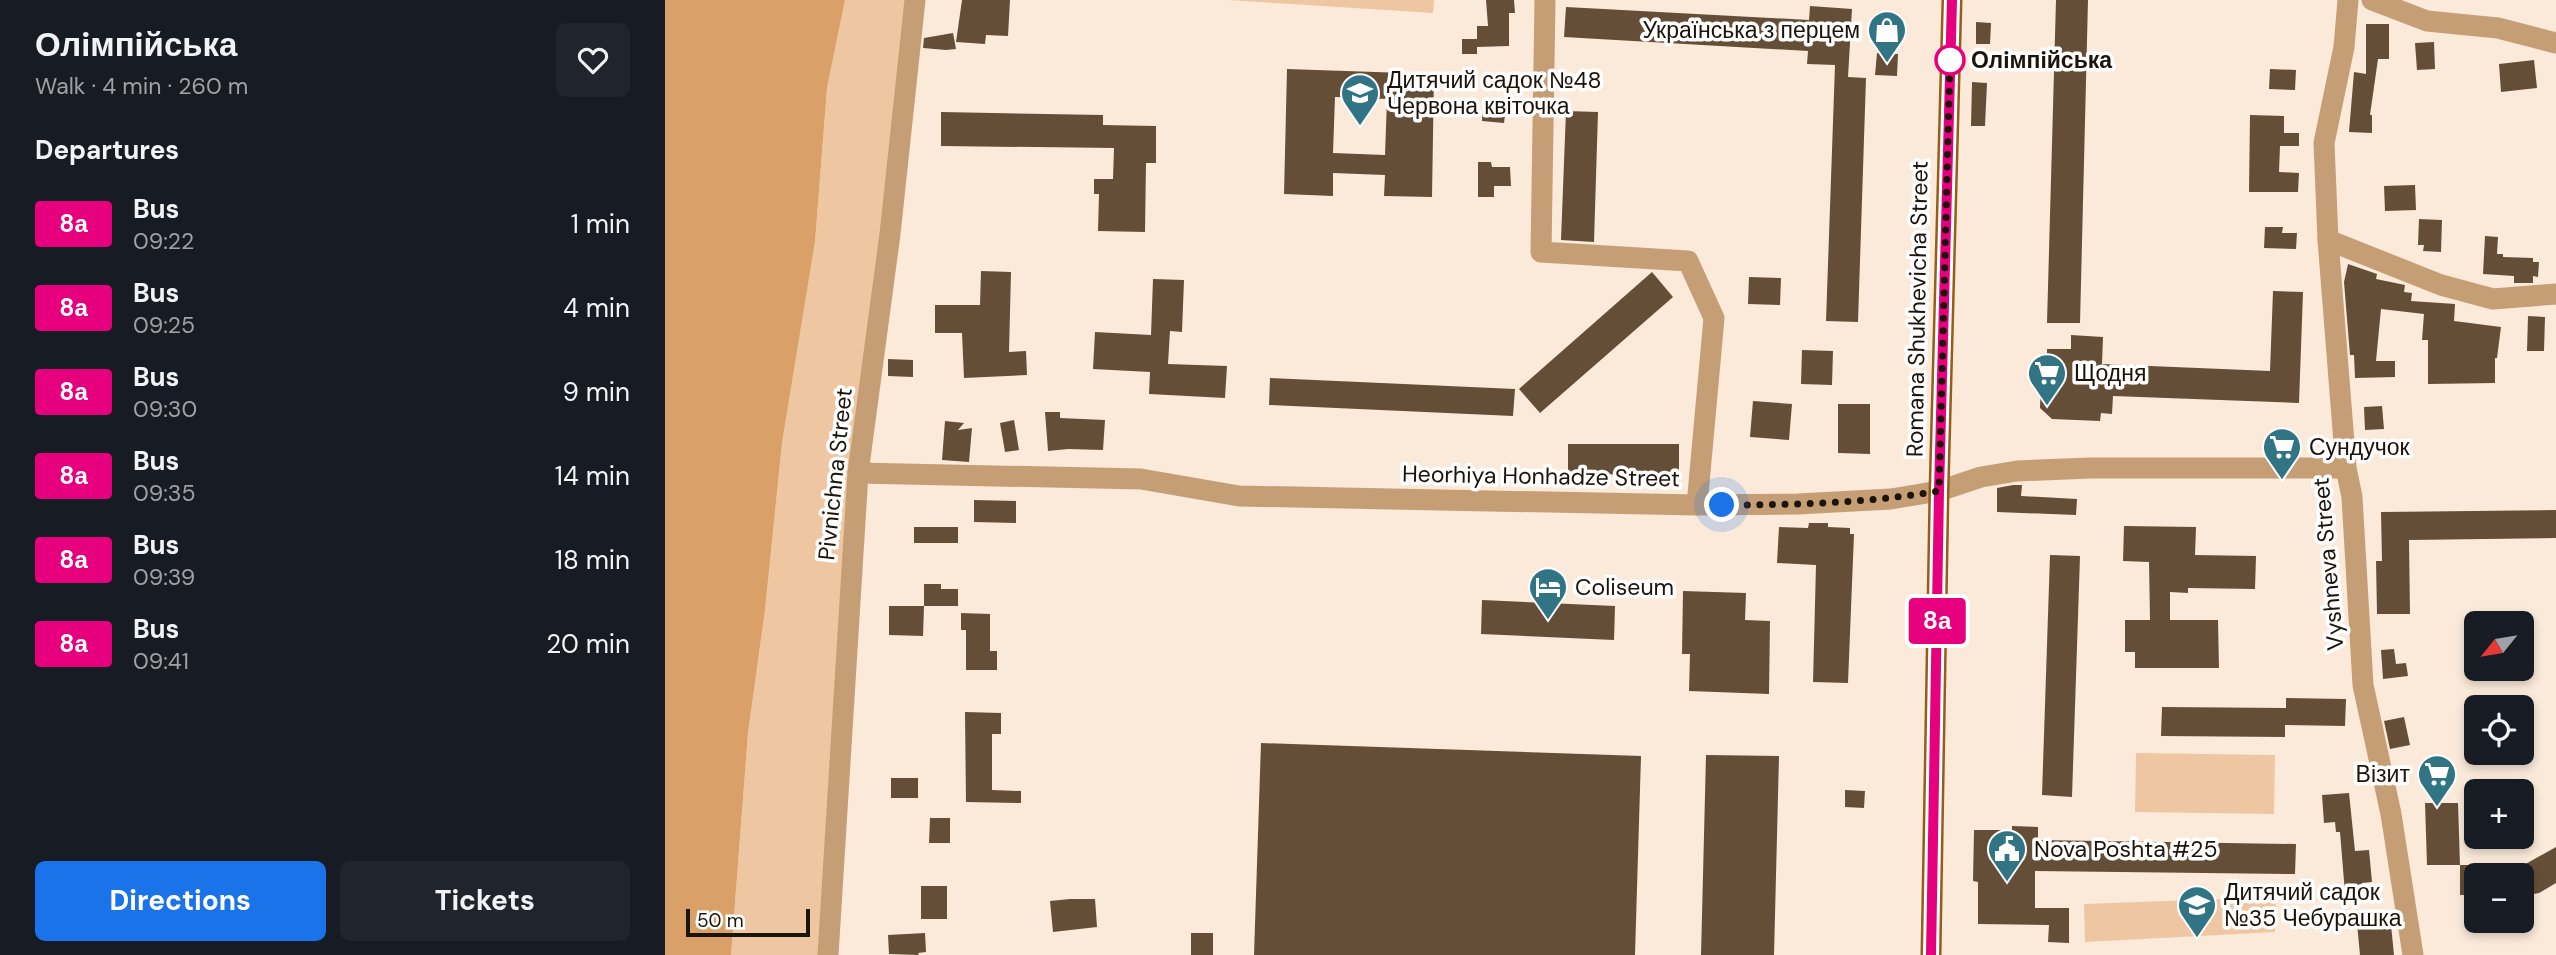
<!DOCTYPE html>
<meta charset="utf-8">
<style>
body{margin:0;font-family:"DM Sans",sans-serif;background:#20242c;color:#f1f3f6;height:100vh;display:flex;flex-direction:column;font-size:26px;white-space:nowrap}
*{box-sizing:border-box;margin:0}
p{font-size:23px;color:#9ea1a6}
.icon{flex:none;width:38px;height:38px;fill:none;stroke:currentColor;stroke-width:2;stroke-linecap:round;stroke-linejoin:round}
.map{position:relative;flex:1;overflow:hidden}
.details{display:flex;flex-direction:column;background:#171b24;width:665px}
.details>*{flex:none}
.badge{padding:0 14px;border-radius:5px;font-size:24px;line-height:46px}
.needle{width:46px;rotate:240deg}
.controls{position:absolute;left:1799px;top:611px;display:grid;gap:14px}
.controls a{display:grid;place-items:center;width:70px;height:70px;border-radius:10px;background:#171b24;box-shadow:0 4px 10px #0003;font-size:35px}
.scale{position:absolute;left:21px;bottom:18px;width:124px;box-sizing:border-box;padding-left:7px;border:4px solid #1c1309;border-top:0;font-size:19px;line-height:24px;white-space:nowrap;color:#1c1309;-webkit-text-stroke:5px #fff;paint-order:stroke}
.you{position:absolute;width:35px;height:35px;margin:-18px;border:5px solid #fff;border-radius:50%;background:#1a73e8;box-shadow:0 0 0 10px #1a73e833}
.map>.badge{position:absolute;translate:-50% -50%;box-shadow:0 0 0 4px #fff}
h2{padding:0 35px;font-size:26px;line-height:63px}
.round{display:grid;place-items:center;flex:none;width:74px;height:74px;border-radius:10px;background:#20242c}
.head{display:flex;align-items:center;justify-content:space-between;height:119px;padding:0 35px}
h1{font-size:33px;font-weight:700;line-height:52px}
.button{display:flex;gap:14px;margin-top:auto;padding:14px 35px}
.button a{flex:1;height:80px;border-radius:10px;background:#1a73e8;color:#fff;font-size:28px;font-weight:700;line-height:80px;text-align:center}
.button a+a{background:#20242c;color:#f1f3f6}
ul{padding:0;list-style:none}
li{display:flex;align-items:center;gap:21px;height:84px;padding:0 35px}
li div{flex:1}
li b{display:block;font-size:26px}
li em{font-style:normal}
li .badge{min-width:77px;font-weight:700;text-align:center}
main{display:flex;flex:1;min-height:0}
.map>svg:first-child{display:block}
.green{fill:#eec7a2}
.water{fill:#d9a167}
.building{fill:#654e37;fill-rule:evenodd}
.lines{fill:none;stroke-linecap:round;stroke-linejoin:round}
.minor{stroke:#c69e76;stroke-width:21}
.major{stroke:#965d16;stroke-width:21}
.line-casing{stroke:#fff;stroke-width:16}
.line{stroke:#e6007e;stroke-width:10}
.walk{stroke:#1c1309;stroke-width:7;stroke-dasharray:0 12.6}
.stop-dot{fill:#fff;stroke:#e6007e;stroke-width:3.5}
.labels{text-anchor:middle;dominant-baseline:central;stroke-width:7;stroke-linejoin:round;paint-order:stroke}
.poi-label{font-size:23px;fill:#1c1309;stroke:#fff;text-anchor:start}
.stop-label{font-size:23px;font-weight:bold;fill:#1c1309;stroke:#fff;text-anchor:start}
.street-label{font-size:23px;fill:#1c1309;stroke:#fff}
</style>
<main>
<section class="details">
<div class="head"><div><h1>Олiмпiйська</h1><p>Walk · 4 min · 260 m</p></div><a class="round"><svg class="icon" aria-label="heart" viewBox="0 0 24 24"><path d="M12 20l-8-8c-3-5 5-10 8-4 3-6 11-1 8 4z"/></svg></a></div>
<h2>Departures</h2>
<ul>
<li><span class="badge" style="background:#e6007e;color:#fff">8а</span><div><b>Bus</b><p>09:22</p></div><em>1 min</em></li>
<li><span class="badge" style="background:#e6007e;color:#fff">8а</span><div><b>Bus</b><p>09:25</p></div><em>4 min</em></li>
<li><span class="badge" style="background:#e6007e;color:#fff">8а</span><div><b>Bus</b><p>09:30</p></div><em>9 min</em></li>
<li><span class="badge" style="background:#e6007e;color:#fff">8а</span><div><b>Bus</b><p>09:35</p></div><em>14 min</em></li>
<li><span class="badge" style="background:#e6007e;color:#fff">8а</span><div><b>Bus</b><p>09:39</p></div><em>18 min</em></li>
<li><span class="badge" style="background:#e6007e;color:#fff">8а</span><div><b>Bus</b><p>09:41</p></div><em>20 min</em></li>
</ul>
<div class="button"><a>Directions</a><a>Tickets</a></div>
</section>
<div class="map">
<svg width="1891" height="955" viewBox="0 0 1891 955">
<rect width="100%" height="100%" fill="#fbeada"/>
<g class="green">
<polygon points="180,0 241,0 154,955 66,955 83,733 100,610 117,443 150,242 162,88"/>
<polygon points="563,0 769,0 768,13"/>
<polygon points="1471,753 1610,755 1609,814 1470,812"/>
<polygon points="1611,897 1610,932 1420,942 1419,904"/>
</g>
<polygon class="water" points="0,0 180,0 162,88 150,242 117,443 100,610 83,733 66,955 0,955"/>
<g class="building">
<polygon points="297,0 345,0 343,36 321,35 320,44 291,42"/>
<polygon points="821,0 849,0 850,13 844,13 844,46 812,47 812,26 823,26"/>
<polygon points="1391,0 1423,0 1415,323 1382,323"/>
<polygon points="1145,6 1187,9 1183,77 1201,78 1193,322 1161,321 1170,65 1142,64 1143,51 899,37 901,7 1144,20"/>
<polygon points="1311,22 1326,23 1325,44 1311,44"/>
<polygon points="1701,24 1724,24 1724,59 1713,59 1705,115 1707,115 1707,133 1684,132 1689,72 1701,74"/>
<polygon points="288,33 291,49 281,50 258,48 259,38"/>
<rect x="797" y="39" width="15" height="15"/>
<polygon points="1769,42 1770,69 1752,70 1750,43"/>
<polygon points="1212,53 1233,54 1232,76 1210,75"/>
<polygon points="1869,60 1872,88 1836,92 1834,64"/>
<path d="M622 69 769 74 767 197 719 196 720 175 668 173V196L619 194ZM670 97 722 99 720 155 668 153Z"/>
<polygon points="1605,69 1631,70 1630,90 1604,89"/>
<polygon points="1307,82 1322,83 1320,126 1306,126"/>
<polygon points="818,105 841,106 839,123 817,121"/>
<polygon points="901,111 933,112 929,242 896,240"/>
<polygon points="276,112 438,115 438,125 491,126 491,163 481,163 480,232 433,231 434,194 429,194 429,179 448,179 449,148 276,146"/>
<polygon points="1585,115 1619,116 1619,133 1634,133 1634,146 1615,146 1614,172 1634,173 1633,192 1584,192"/>
<polygon points="813,162 826,162 827,167 845,167 846,186 829,186 829,197 813,197"/>
<polygon points="1750,185 1751,210 1720,211 1719,186"/>
<polygon points="1754,219 1777,220 1776,252 1758,251 1759,245 1753,245"/>
<polygon points="1600,227 1618,227 1617,233 1632,233 1631,249 1599,248"/>
<polygon points="1820,236 1833,237 1832,254 1838,254 1838,257 1868,258 1868,262 1874,262 1873,277 1868,276 1868,283 1849,283 1849,276 1818,274"/>
<polygon points="1683,264 1712,274 1711,279 1740,285 1739,292 1747,293 1746,301 1790,304 1789,321 1836,327 1832,358 1830,358 1830,383 1763,384 1763,340 1757,340 1759,314 1716,309 1711,361 1730,361 1730,377 1690,378 1689,355 1685,355 1679,282"/>
<polygon points="316,271 346,272 344,352 361,351 362,375 299,378 297,333 270,333 270,305 315,305"/>
<polygon points="987,272 1008,297 875,413 854,389"/>
<polygon points="1084,277 1116,278 1115,305 1083,304"/>
<polygon points="488,279 519,280 517,332 505,331 503,364 562,366 560,398 484,394 485,372 428,369 430,332 486,335"/>
<polygon points="1608,291 1638,292 1634,403 1448,396 1447,414 1436,413 1435,421 1387,419 1375,408 1377,356 1382,356 1382,349 1406,349 1406,335 1438,337 1437,364 1605,371"/>
<polygon points="1863,316 1880,317 1879,351 1862,351"/>
<polygon points="1137,350 1168,351 1167,385 1136,384"/>
<polygon points="223,359 248,360 248,377 223,376"/>
<polygon points="605,378 850,389 848,416 604,405"/>
<polygon points="1088,401 1127,404 1124,440 1085,437"/>
<polygon points="1173,404 1205,404 1205,454 1173,453"/>
<polygon points="1717,406 1719,429 1700,430 1699,407"/>
<polygon points="380,412 395,412 395,418 440,420 438,450 403,449 383,451"/>
<polygon points="349,420 354,450 340,452 335,423"/>
<polygon points="280,421 299,423 293,430 307,428 304,462 277,460"/>
<polygon points="903,444 1014,444 1014,475 903,474"/>
<polygon points="1348,485 1357,485 1356,496 1412,499 1411,515 1332,512 1332,488"/>
<polygon points="309,500 351,501 351,523 309,522"/>
<polygon points="1891,510 1891,538 1744,540 1745,614 1712,614 1711,561 1717,561 1716,512"/>
<polygon points="1144,523 1163,523 1163,527 1185,528 1185,534 1189,534 1183,683 1148,682 1151,565 1112,563 1114,527 1143,528"/>
<polygon points="1459,526 1531,527 1530,555 1591,556 1590,589 1523,588 1523,593 1505,592 1505,620 1553,620 1554,668 1470,668 1470,652 1460,652 1460,620 1485,620 1484,562 1458,561"/>
<rect x="249" y="527" width="44" height="16"/>
<polygon points="1385,555 1415,556 1407,797 1377,795"/>
<polygon points="259,584 276,584 276,589 293,589 293,606 259,606"/>
<polygon points="1018,591 1081,593 1080,620 1105,621 1104,694 1024,691 1025,654 1017,654"/>
<polygon points="817,600 950,606 949,640 816,634"/>
<polygon points="224,606 259,606 258,636 224,635"/>
<polygon points="296,613 325,614 325,651 332,651 332,670 301,670 301,630 296,630"/>
<polygon points="1729,649 1731,664 1741,663 1743,676 1718,679 1716,650"/>
<polygon points="1621,698 1681,699 1680,726 1620,725 1620,737 1496,736 1497,707 1621,708"/>
<polygon points="300,712 336,713 336,734 327,734 327,790 356,791 356,803 301,802"/>
<polygon points="1739,717 1745,745 1725,749 1719,721"/>
<polygon points="596,743 976,756 970,955 589,955"/>
<polygon points="1041,755 1114,756 1109,955 1036,955"/>
<rect x="226" y="778" width="27" height="20"/>
<polygon points="1180,790 1200,791 1199,808 1180,807"/>
<polygon points="1684,793 1690,851 1704,850 1707,882 1697,883 1697,891 1680,893 1675,832 1671,832 1670,822 1659,823 1657,795"/>
<polygon points="1760,803 1793,803 1795,865 1762,865"/>
<polygon points="265,818 285,818 285,843 264,843"/>
<polygon points="1347,826 1373,827 1373,840 1631,844 1630,874 1370,871 1370,908 1404,908 1404,943 1383,942 1384,925 1313,924 1313,882 1308,881 1309,830 1347,830"/>
<polygon points="1891,847 1891,883 1874,893 1857,896 1857,866"/>
<rect x="1795" y="865" width="16" height="30"/>
<rect x="256" y="886" width="26" height="33"/>
<polygon points="405,899 430,899 432,927 388,932 385,901"/>
<polygon points="1708,911 1709,917 1725,915 1729,955 1695,955 1691,913"/>
<polygon points="260,933 261,952 253,953 254,955 224,954 223,935"/>
<rect x="526" y="933" width="22" height="22"/>
</g>
<g class="lines">
<g class="minor">
<polyline points="880,0 876,252 1023,261 1049,318 1032,505"/>
<polyline points="1683,0 1679,47 1659,143 1663,240 1681,468 1687,497 1698,685 1726,814 1748,955"/>
<polyline points="1707,0 1762,21 1833,28 1891,43"/>
<polyline points="1663,240 1776,285 1828,299 1891,294"/>
<polyline points="193,473 476,479 574,496 1032,505 1133,504 1226,499 1274,491 1316,477 1352,471 1425,468 1681,468"/>
<polyline points="163,955 193,473 225,234 250,0"/>
</g>
<polyline class="major" points="1266,955 1274,491 1287,0"/>
</g>
<g class="lines">
<defs>
<polyline id="line" points="1266,955 1274,491 1287,0"/>
</defs>
<use href="#line" class="line-casing"/>
<use href="#line" class="line"/>
<path class="walk" d="M1057 505C1130 505 1202 503 1274 491L1285 60"/>
</g>
<defs>
<symbol id="shop-pin" viewBox="-11 -11 22 30"><path d="M0 17L-7.5 6A9.5 9.5 0 1 1 7.5 6Z" fill="#317484" stroke="#fff"/><path d="M-5-2.5h2.3a2.7 3.5 0 0 1 5.4 0H5L5.5 6h-11ZM-1.5-2.5h3a1.5 2.3 0 0 0-3 0Z" fill="#fff"/></symbol>
<symbol id="school-pin" viewBox="-11 -11 22 30"><path d="M0 17L-7.5 6A9.5 9.5 0 1 1 7.5 6Z" fill="#317484" stroke="#fff"/><path d="M0-5L7-2L0 1L-7-2ZM-4 1L0 2.5L4 1V4Q0 6-4 4Z" fill="#fff"/></symbol>
<symbol id="supermarket-pin" viewBox="-11 -11 22 30"><path d="M0 17L-7.5 6A9.5 9.5 0 1 1 7.5 6Z" fill="#317484" stroke="#fff"/><path d="M-6-5.5h2.5l.6 2H6L4.5 2H-2.5L-4.4-4H-6ZM-1.5 3.2a1.3 1.3 0 1 0 .1 0ZM3 3.2a1.3 1.3 0 1 0 .1 0Z" fill="#fff"/></symbol>
<symbol id="hotel-pin" viewBox="-11 -11 22 30"><path d="M0 17L-7.5 6A9.5 9.5 0 1 1 7.5 6Z" fill="#317484" stroke="#fff"/><path d="M-6-4.5h1.5V1H6V5H4.5V3h-9V5H-6ZM-4 0a1.8 1.8 0 1 1 3.6 0ZM.5 0V-2.5h3Q6-2.5 6 0Z" fill="#fff"/></symbol>
<symbol id="civic-pin" viewBox="-11 -11 22 30"><path d="M0 17L-7.5 6A9.5 9.5 0 1 1 7.5 6Z" fill="#317484" stroke="#fff"/><path d="M-.6-6.5H3V-4.5H.6V-3L4-1V1h2V6H-6V1h2V-1L-.6-3ZM-1.2 2.5V6h2.4V2.5Z" fill="#fff"/></symbol>
</defs>
<g fill-rule="evenodd">
<use href="#shop-pin" x="1200" y="8" width="44" height="60"/>
<use href="#school-pin" x="673" y="71" width="44" height="60"/>
<use href="#supermarket-pin" x="1360" y="351" width="44" height="60"/>
<use href="#supermarket-pin" x="1595" y="425" width="44" height="60"/>
<use href="#hotel-pin" x="861" y="565" width="44" height="60"/>
<use href="#supermarket-pin" x="1750" y="752" width="44" height="60"/>
<use href="#civic-pin" x="1320" y="827" width="44" height="60"/>
<use href="#school-pin" x="1510" y="883" width="44" height="60"/>
</g>
<circle class="stop-dot" cx="1285" cy="60" r="14"/>
<g class="labels">
<g class="poi-label">
<text x="1195" y="30" text-anchor="end">Українська з перцем</text>
<text x="722" y="80">Дитячий садок №48<tspan x="722" dy="26">Червона квіточка</tspan></text>
<text x="1409" y="373">Щодня</text>
<text x="1644" y="447">Сундучок</text>
<text x="910" y="587">Coliseum</text>
<text x="1745" y="774" text-anchor="end">Візит</text>
<text x="1369" y="849">Nova Poshta #25</text>
<text x="1559" y="892">Дитячий садок<tspan x="1559" dy="26">№35 Чебурашка</tspan></text>
</g>
<g class="stop-label">
<text x="1306" y="60">Олiмпiйська</text>
</g>
<g class="street-label">
<text transform="translate(1252 309) rotate(-89)">Romana Shukhevicha Street</text>
<text transform="translate(170 474) rotate(-84)">Pivnichna Street</text>
<text transform="translate(876 476) rotate(1)">Heorhiya Honhadze Street</text>
<text transform="translate(1663 564) rotate(-95)">Vyshneva Street</text>
</g>
</g>
</svg>
<div class="controls">
<a><svg class="needle" viewBox="-14 -14 28 28"><path d="M0-13l5 13h-10z" fill="#e53935"/><path d="M0 13l5-13h-10z" fill="#9ea1a6"/></svg></a>
<a><svg class="icon" aria-label="locate" viewBox="0 0 24 24"><circle cx="12" cy="12" r="6"/><path d="M12 2v4M12 18v4M2 12h4M18 12h4"/></svg></a>
<a>+</a>
<a>−</a>
</div>
<div class="scale">50 m</div>
<div class="you" style="left:1057px;top:505px"></div>
<b class="badge" style="left:1272px;top:621px;background:#e6007e;color:#fff">8а</b>
</div>
</main>
